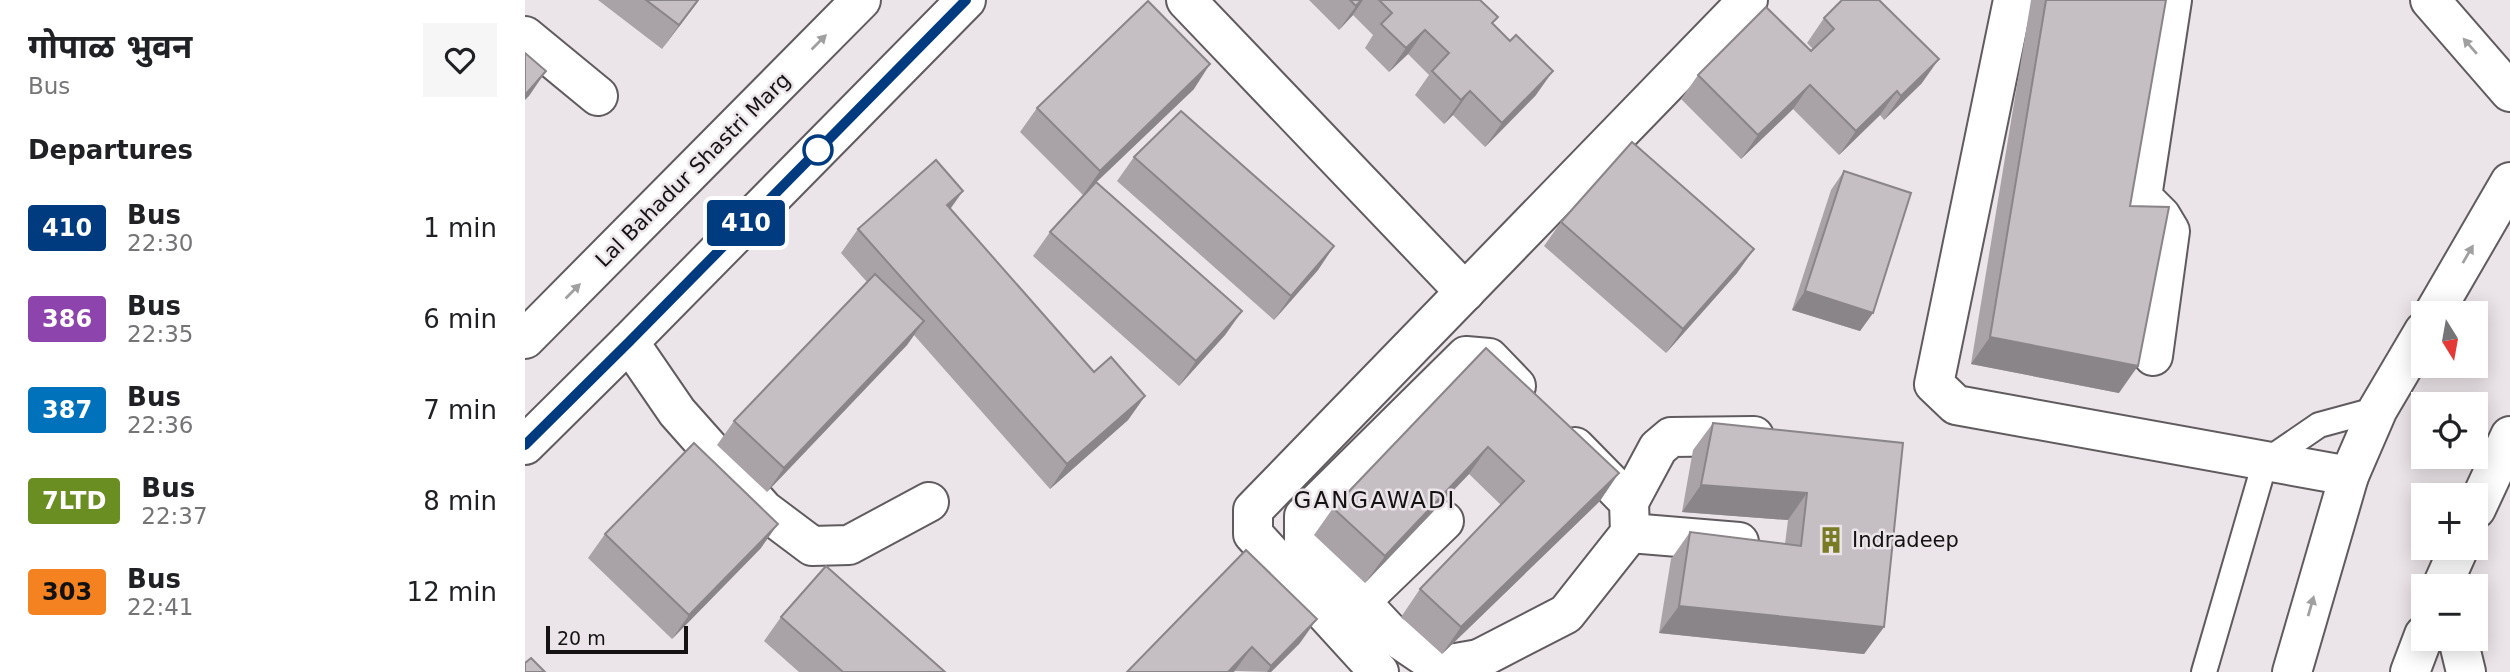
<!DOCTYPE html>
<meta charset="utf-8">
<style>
body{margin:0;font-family:"DejaVu Sans","Noto Sans Devanagari",sans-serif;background:#f6f6f6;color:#202124;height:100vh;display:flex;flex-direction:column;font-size:26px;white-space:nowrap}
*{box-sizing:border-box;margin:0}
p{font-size:23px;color:#757577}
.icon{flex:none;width:38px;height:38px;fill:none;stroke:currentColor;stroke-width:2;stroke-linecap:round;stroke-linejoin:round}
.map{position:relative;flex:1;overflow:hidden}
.drawer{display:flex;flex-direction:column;background:#fff;width:525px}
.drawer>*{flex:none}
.badge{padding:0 14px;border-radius:5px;font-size:24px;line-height:46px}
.needle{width:46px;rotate:169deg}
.controls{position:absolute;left:1886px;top:301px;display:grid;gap:14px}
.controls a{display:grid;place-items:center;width:77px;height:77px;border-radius:0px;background:#fff;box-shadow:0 4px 18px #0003;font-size:35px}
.scale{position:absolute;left:21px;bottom:18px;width:142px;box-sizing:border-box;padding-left:7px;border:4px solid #141213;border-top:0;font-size:19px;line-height:24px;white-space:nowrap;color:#141213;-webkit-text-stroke:5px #ebe4e8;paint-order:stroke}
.map>.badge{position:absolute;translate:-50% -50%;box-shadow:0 0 0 4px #fff}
h2{padding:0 28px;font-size:26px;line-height:63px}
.round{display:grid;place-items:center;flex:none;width:74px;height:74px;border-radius:0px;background:#f6f6f6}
.headline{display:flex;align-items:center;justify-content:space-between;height:119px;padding:0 28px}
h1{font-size:33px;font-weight:700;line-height:52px}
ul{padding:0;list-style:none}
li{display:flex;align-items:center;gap:21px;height:91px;padding:0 28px}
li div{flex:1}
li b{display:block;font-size:26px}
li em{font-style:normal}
li .badge{min-width:77px;font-weight:700;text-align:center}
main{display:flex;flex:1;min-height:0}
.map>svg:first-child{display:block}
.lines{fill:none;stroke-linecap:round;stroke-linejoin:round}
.service-casing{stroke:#605b5e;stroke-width:28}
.minor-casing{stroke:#605b5e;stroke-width:42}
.tertiary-casing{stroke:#605b5e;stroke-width:42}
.primary-casing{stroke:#605b5e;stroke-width:42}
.service{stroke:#fff;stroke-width:24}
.minor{stroke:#fff;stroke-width:38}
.tertiary{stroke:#fff;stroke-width:38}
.primary{stroke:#fff;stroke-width:38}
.wall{fill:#a9a3a7}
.shaded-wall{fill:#8a8588}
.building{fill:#c5bec2;stroke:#8a8588;stroke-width:2}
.oneway{fill:#a1a0a1}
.line-casing{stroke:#fff;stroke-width:16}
.line{stroke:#003b80;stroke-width:10}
.stop-dot{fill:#fff;stroke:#003b80;stroke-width:3.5}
.labels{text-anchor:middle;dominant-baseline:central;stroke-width:5;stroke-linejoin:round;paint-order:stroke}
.street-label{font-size:21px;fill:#141213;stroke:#ebe4e8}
.poi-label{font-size:21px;fill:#141213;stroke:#ebe4e8;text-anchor:start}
.neighbourhood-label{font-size:23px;letter-spacing:2px;fill:#141213;stroke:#ebe4e8}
</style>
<main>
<section class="drawer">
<div class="headline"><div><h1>गोपाळ भुवन</h1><p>Bus</p></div><a class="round"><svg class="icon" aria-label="heart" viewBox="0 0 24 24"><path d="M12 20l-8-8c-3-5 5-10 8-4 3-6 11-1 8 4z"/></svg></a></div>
<h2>Departures</h2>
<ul>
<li><span class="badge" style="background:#003b80;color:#fff">410</span><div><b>Bus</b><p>22:30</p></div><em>1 min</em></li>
<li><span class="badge" style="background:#8e44ad;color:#fff">386</span><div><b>Bus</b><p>22:35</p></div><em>6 min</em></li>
<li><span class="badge" style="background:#0072bc;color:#fff">387</span><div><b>Bus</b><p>22:36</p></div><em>7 min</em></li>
<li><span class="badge" style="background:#6b8e23;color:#fff">7LTD</span><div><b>Bus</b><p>22:37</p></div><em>8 min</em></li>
<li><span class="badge" style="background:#f58220;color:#111">303</span><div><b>Bus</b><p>22:41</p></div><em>12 min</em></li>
</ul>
</section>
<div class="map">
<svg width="1985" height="672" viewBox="0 0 1985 672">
<rect width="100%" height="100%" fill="#ebe4e8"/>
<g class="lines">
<defs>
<polyline id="service" points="1679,672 1740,462 1794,425 1853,409"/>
<g id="minor">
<polyline points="661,0 940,292"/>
<polyline points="1488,0 1409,384 1431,405 1824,476"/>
<polyline points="0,36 73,96"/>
<polyline points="104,342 152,412 239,510 287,546 324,545 404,502"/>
<polyline points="1628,356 1645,231 1636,216 1617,197 1647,0"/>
<polyline points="1104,502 1133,448 1146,437 1229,436"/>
<polyline points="1105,533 1214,542"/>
<polyline points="836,601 919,521"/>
<polyline points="954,659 914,666 865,633 779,541 779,516 941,356 964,358 991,386"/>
<polyline points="854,672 728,534 728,510 1223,0"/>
<polyline points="943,672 954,659 1041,614 1105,533 1104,502 1050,447"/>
</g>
<polyline id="tertiary" points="1933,639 1941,672"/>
<g id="primary">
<polyline points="1905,0 1985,92"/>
<polyline points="1909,313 1985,182"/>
<polyline points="0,339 336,0"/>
<polyline points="0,445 104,342 441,0"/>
<polyline points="1951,509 1985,436"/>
<polyline points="1917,586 1934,548"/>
<polyline points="1767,672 1824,476 1853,409 1899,331"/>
<polyline points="1885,672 1899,635"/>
</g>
</defs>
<use href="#service" class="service-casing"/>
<use href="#minor" class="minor-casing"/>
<use href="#tertiary" class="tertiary-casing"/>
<use href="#primary" class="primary-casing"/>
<use href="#service" class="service"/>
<use href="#minor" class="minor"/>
<use href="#tertiary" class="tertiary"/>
<use href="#primary" class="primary"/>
</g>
<g class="wall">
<polygon points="73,0 174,0 137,49"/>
<polygon points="784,0 955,0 968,24 1011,95 960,147 928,115 919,124 890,95 904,75 883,54 864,72 840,48 848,35 828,15 814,30"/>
<polygon points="1506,0 1641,0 1605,206 1594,393 1446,364"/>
<polygon points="1299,18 1397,83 1359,120 1355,115 1314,155 1268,109 1216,159 1156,99 1173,75 1286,51 1288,49 1282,43"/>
<polygon points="669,89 571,182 717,311 700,335 654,386 508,256 525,232 558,195 495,132 512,108"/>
<polygon points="609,157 809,246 793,270 749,320 592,181"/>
<polygon points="1319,171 1348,313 1335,331 1267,310 1306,190"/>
<polygon points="425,209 569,372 620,396 603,420 525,489 389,335 382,345 242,492 192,445 209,421 342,282 316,253 333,229"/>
<polygon points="1036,222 1229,249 1212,273 1141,353 1019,246"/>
<polygon points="961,348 1075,501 917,654 876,617 895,589 976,505 944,474 840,583 789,535 808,508"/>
<polygon points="1188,423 1378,443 1359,627 1339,654 1134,633 1146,559 1165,532 1260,544 1263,520 1157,512 1168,450"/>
<polygon points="80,534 236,548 147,639 63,558"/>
<polygon points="721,550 775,643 746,672 710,671"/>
<polygon points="256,617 420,672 274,672 239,641"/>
</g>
<g class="shaded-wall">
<polygon points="173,0 174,0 137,49 154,25"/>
<polygon points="836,0 838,0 828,15 814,30 831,6"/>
<polygon points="900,30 883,54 864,72 881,48"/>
<polygon points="1414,59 1397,83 1359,120 1376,96"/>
<polygon points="685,64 669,89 558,195 575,171"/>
<polygon points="21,71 4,96 0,100 0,95"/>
<polygon points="1028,71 1011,95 960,147 977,123"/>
<polygon points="1285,85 1268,109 1216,159 1233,135"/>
<polygon points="945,91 928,115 919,124 936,100"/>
<polygon points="1372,91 1355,115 1314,155 1331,131"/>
<polygon points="438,191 421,215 422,205"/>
<polygon points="809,246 793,270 749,320 766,296"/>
<polygon points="1229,249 1212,273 1141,353 1158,329"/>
<polygon points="1280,291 1348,313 1335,331 1267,310"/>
<polygon points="717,311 700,335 654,386 671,361"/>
<polygon points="399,321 382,345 242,492 259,468"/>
<polygon points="1465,337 1613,366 1594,393 1446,364"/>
<polygon points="620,396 603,420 525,489 542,464"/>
<polygon points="963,447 944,474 840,583 860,556"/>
<polygon points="1094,473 1075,501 917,654 936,627"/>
<polygon points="1176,485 1282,493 1263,520 1157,512"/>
<polygon points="253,524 236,548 147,639 164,615"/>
<polygon points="1154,606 1359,627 1339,654 1134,633"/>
<polygon points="792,619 775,643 746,672 742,672 746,666"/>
<polygon points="727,647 709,672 703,672"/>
</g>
<g class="building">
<polygon points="121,0 173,0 154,25"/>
<polygon points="825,0 836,0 831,6"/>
<polygon points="854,0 955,0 973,17 967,23 985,41 991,35 1028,71 977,123 945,91 936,100 907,71 924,53 900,30 881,48 856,24 867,13"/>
<polygon points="1317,0 1354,0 1414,59 1376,96 1372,91 1331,131 1285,85 1233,135 1173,75 1241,7 1286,51 1309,29 1299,18"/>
<polygon points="1521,0 1641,0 1605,206 1644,207 1613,366 1465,337"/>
<polygon points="623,1 685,64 575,171 512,108"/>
<polygon points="0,53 21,71 0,95"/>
<polygon points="656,111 809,246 766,296 609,157"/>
<polygon points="1107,142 1229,249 1158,329 1036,222"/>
<polygon points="411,160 438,191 422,205 569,372 586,357 620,396 542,464 333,229"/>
<polygon points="1319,171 1386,193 1348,313 1280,291"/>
<polygon points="571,182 717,311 671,361 525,232"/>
<polygon points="350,274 399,321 259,468 209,421"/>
<polygon points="961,348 1094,473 936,627 895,589 999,481 963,447 860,556 808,508"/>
<polygon points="1188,423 1378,443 1359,627 1154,606 1165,532 1276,546 1282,493 1176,485"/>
<polygon points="169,443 253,524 164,615 80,534"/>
<polygon points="721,550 792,619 746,666 727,647 704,671 705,672 602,672"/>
<polygon points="301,566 420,672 318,672 256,617"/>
<polygon points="6,658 20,672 0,672 0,663"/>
</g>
<defs><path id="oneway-solid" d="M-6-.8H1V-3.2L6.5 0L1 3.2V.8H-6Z" transform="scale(1.75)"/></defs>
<g class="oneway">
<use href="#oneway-solid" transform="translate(294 42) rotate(-45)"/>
<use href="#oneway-solid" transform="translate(1945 46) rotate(-131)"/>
<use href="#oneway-solid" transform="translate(1943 254) rotate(-60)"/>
<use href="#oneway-solid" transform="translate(48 291) rotate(-45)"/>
<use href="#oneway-solid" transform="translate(1786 606) rotate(-74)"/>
</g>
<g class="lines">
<defs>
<polyline id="line" points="0,445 104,342 441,0"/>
</defs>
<use href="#line" class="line-casing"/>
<use href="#line" class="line"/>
</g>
<defs>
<symbol id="building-bare" viewBox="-9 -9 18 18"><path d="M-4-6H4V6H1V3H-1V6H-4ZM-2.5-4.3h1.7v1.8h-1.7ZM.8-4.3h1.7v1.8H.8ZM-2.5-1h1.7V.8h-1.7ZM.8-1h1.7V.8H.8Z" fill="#797c25" stroke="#ebe4e8" stroke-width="2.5" paint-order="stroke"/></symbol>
</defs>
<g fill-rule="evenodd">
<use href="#building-bare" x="1287" y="521" width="38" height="38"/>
</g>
<circle class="stop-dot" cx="293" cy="150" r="14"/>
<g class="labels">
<g class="street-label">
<text transform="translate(168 170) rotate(-45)">Lal Bahadur Shastri Marg</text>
</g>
<g class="poi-label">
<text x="1327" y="540">Indradeep</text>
</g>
<g class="neighbourhood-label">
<text x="850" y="500">GANGAWADI</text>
</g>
</g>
</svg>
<div class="controls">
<a><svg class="needle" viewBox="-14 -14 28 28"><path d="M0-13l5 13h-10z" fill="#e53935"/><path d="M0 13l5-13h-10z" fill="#757577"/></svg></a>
<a><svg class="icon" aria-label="locate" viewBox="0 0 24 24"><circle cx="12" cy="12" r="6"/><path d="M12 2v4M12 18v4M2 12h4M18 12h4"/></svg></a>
<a>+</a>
<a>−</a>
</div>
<div class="scale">20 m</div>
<b class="badge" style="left:221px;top:223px;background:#003b80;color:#fff">410</b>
</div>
</main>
